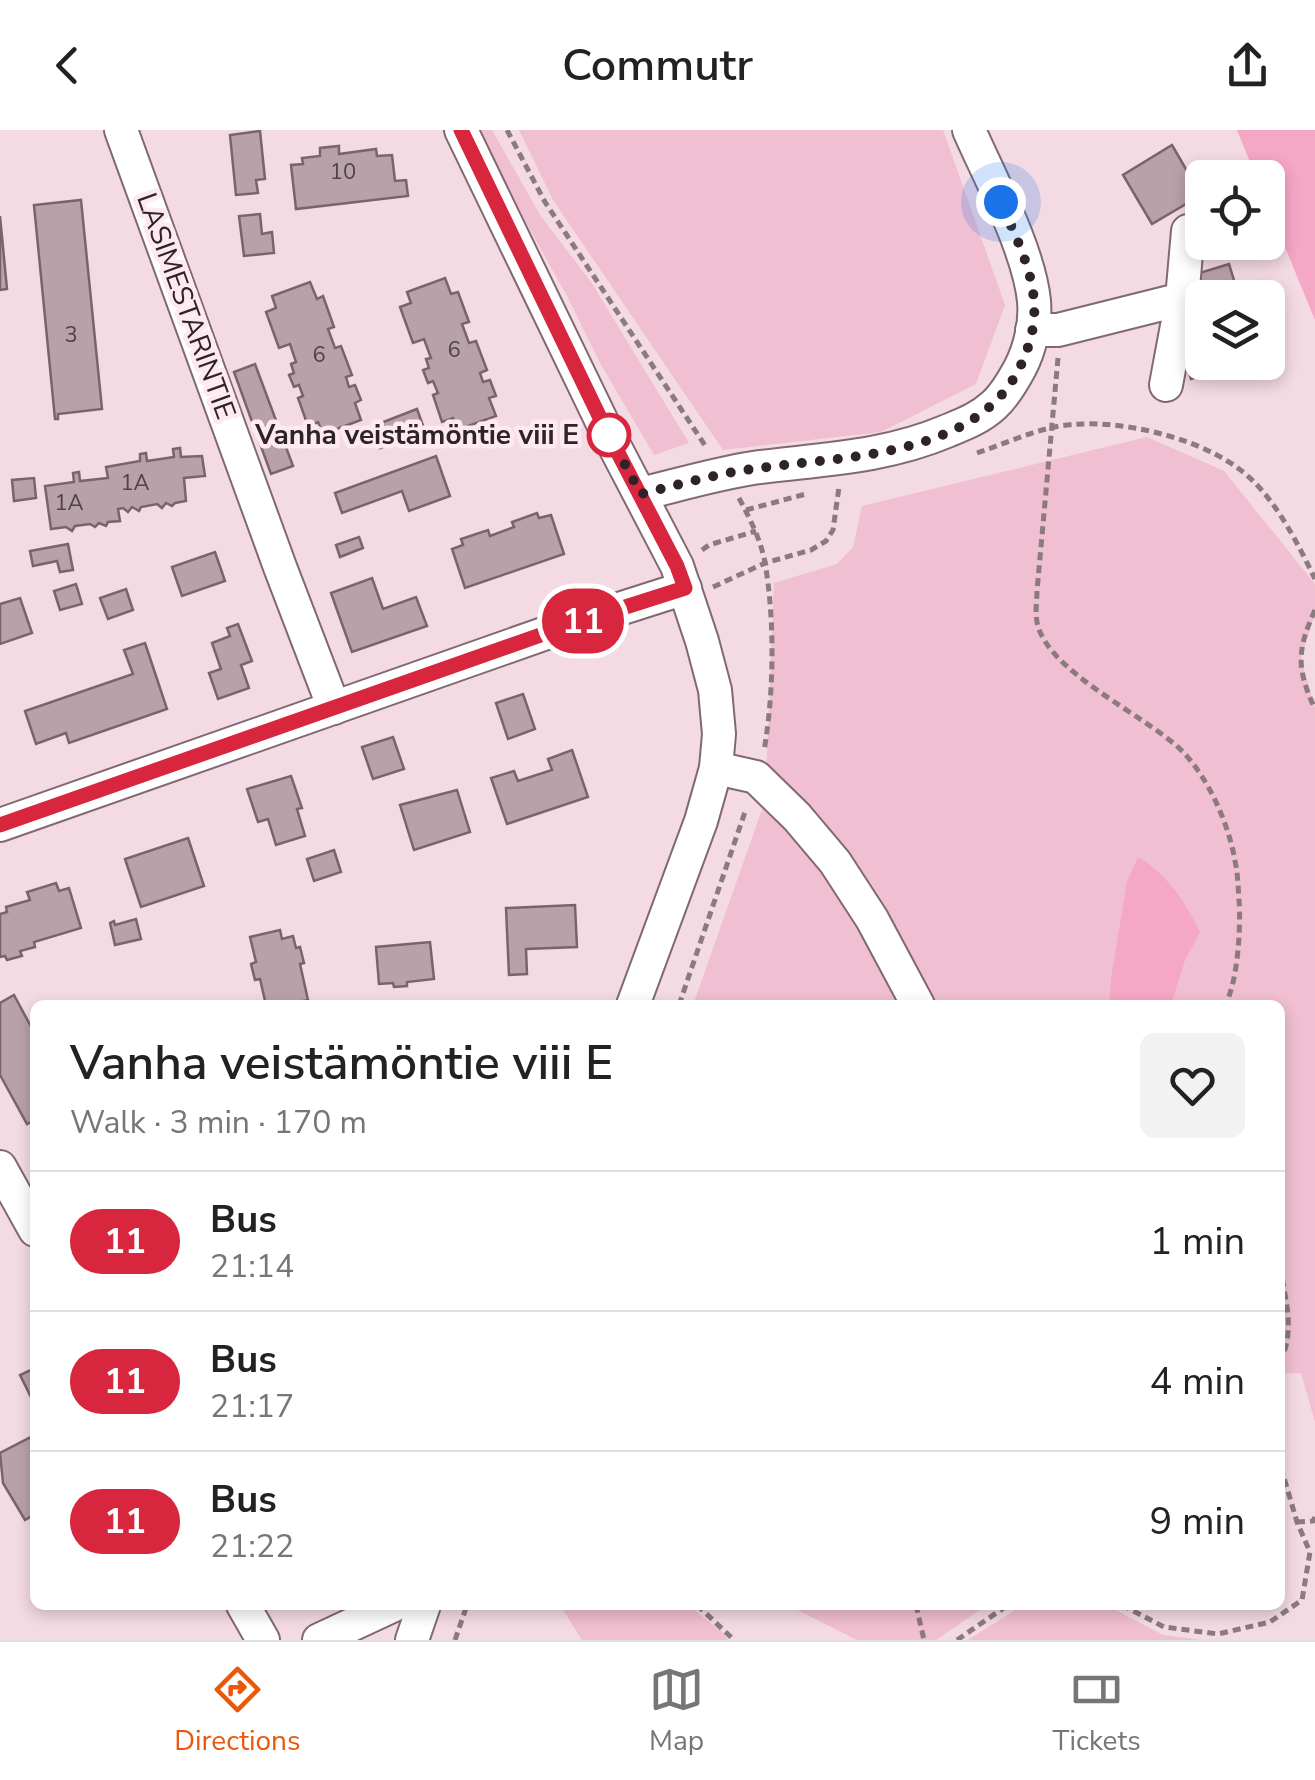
<!DOCTYPE html>
<meta charset="utf-8">
<style>
body{margin:0;font-family:"Nunito Sans",sans-serif;background:#f2f2f2;color:#222;height:100vh;display:flex;flex-direction:column;font-size:38px;white-space:nowrap}
*{box-sizing:border-box;margin:0}
p{font-size:32px;color:#767676}
.icon{flex:none;width:55px;height:55px;fill:none;stroke:currentColor;stroke-width:2;stroke-linecap:round;stroke-linejoin:round}
.map{position:relative;flex:1;overflow:hidden}
.drawer{position:absolute;left:30px;top:870px;width:1255px;height:610px;display:flex;flex-direction:column;background:#fff;border-radius:15px;box-shadow:0 5px 15px #0003}
.drawer>*{flex:none}
.badge{padding:0 20px;border-radius:32px;font-size:35px;line-height:65px}
.controls{position:absolute;left:1185px;top:30px;display:grid;gap:20px}
.controls a{display:grid;place-items:center;width:100px;height:100px;border-radius:15px;background:#fff;box-shadow:0 5px 15px #0003;font-size:50px}
.you{position:absolute;width:50px;height:50px;margin:-25px;border:8px solid #fff;border-radius:50%;background:#1a73e8;box-shadow:0 0 0 15px #1a73e833}
.map>.badge{position:absolute;translate:-50% -50%;box-shadow:0 0 0 5px #fff}
.round{display:grid;place-items:center;flex:none;width:105px;height:105px;border-radius:15px;background:#f2f2f2}
.head{display:flex;align-items:center;justify-content:space-between;height:170px;padding:0 40px}
h1{font-size:48px;font-weight:600;line-height:75px}
ul{padding:0;list-style:none}
li{display:flex;align-items:center;gap:30px;height:140px;padding:0 40px;border-top:2px solid #e0e0e0}
li div{flex:1}
li b{display:block;font-size:38px}
li em{font-style:normal}
li .badge{min-width:110px;font-weight:700;text-align:center}
header{display:flex;justify-content:space-between;align-items:center;height:130px;padding:0 40px;background:#fff;font-size:45px;font-weight:600}
.dock{display:flex;justify-content:space-around;align-items:center;height:140px;border-top:2px solid #e0e0e0;background:#fff;font-size:28px;color:#767676}
.dock a{display:grid;justify-items:center;gap:5px}
.dock .selected{color:#ea580c}
.map>svg:first-child{display:block}
.green{fill:#f0bfd1}
.water{fill:#f5a7c6}
.building{fill:#b9a1aa;stroke:#7a646c;stroke-width:2.5}
.lines{fill:none;stroke-linecap:round;stroke-linejoin:round}
.minor-casing{stroke:#806971;stroke-width:36}
.path{stroke:#8b7a80;stroke-width:5;stroke-dasharray:8 5;stroke-linecap:butt}
.minor{stroke:#fff;stroke-width:32}
.line-casing{stroke:#fff;stroke-width:22}
.line{stroke:#d7263d;stroke-width:15}
.walk{stroke:#2e2428;stroke-width:10;stroke-dasharray:0 18}
.stop-dot{fill:#fff;stroke:#d7263d;stroke-width:5}
.labels{text-anchor:middle;dominant-baseline:central;stroke-width:9;stroke-linejoin:round;paint-order:stroke}
.number-label{font-size:22px;fill:#514348}
.street-label{font-size:28px;fill:#2e2428;stroke:#fee9f0}
.stop-label{font-size:28px;font-weight:bold;fill:#2e2428;stroke:#fee9f0;text-anchor:end}
</style>
<header><svg class="icon" aria-label="back" viewBox="0 0 24 24"><path d="M15 5l-7 7 7 7"/></svg>Commutr<svg class="icon" aria-label="share" viewBox="0 0 24 24"><path d="M12 15V3M7 8l5-5 5 5M5 13v7h14v-7"/></svg></header>
<div class="map">
<svg width="1315" height="1510" viewBox="0 0 1315 1510">
<rect width="100%" height="100%" fill="#f4dae3"/>
<g class="green">
<polygon points="478,0 492,0 540,85 591,152 689,313 654,325 600,233 567,166 529,98"/>
<polygon points="519,0 943,0 1005,175 976,254 881,302 723,320 553,70"/>
<polygon points="1147,307 1224,341 1315,454 1315,483 1301,529 1315,578 1315,1292 1301,1243 1280,1244 1280,875 693,875 765,671 774,453 837,434 853,417 862,376"/>
<polygon points="560,1475 688,1475 722,1502 728,1510 582,1510"/>
<polygon points="787,1475 987,1475 936,1510 857,1510"/>
<polygon points="1023,1475 1106,1475 1163,1505 1202,1510 968,1510"/>
</g>
<g class="water">
<polygon points="1237,0 1315,0 1315,190 1268,76 1268,48 1256,47"/>
<path d="M1138 727C1168 745 1184 770 1200 802L1185 830 1171 875H1109L1111 849 1127 752Z"/>
</g>
<g class="building">
<polygon points="260,1 265,49 256,50 258,63 236,65 230,5"/>
<polygon points="1172,15 1201,65 1152,94 1123,45"/>
<polygon points="339,16 339,24 376,19 377,26 392,25 395,51 406,50 408,66 296,79 291,35 303,34 302,28 320,26 320,18"/>
<polygon points="81,70 102,279 58,284 58,289 55,289 34,75"/>
<polygon points="260,84 262,104 272,102 274,123 244,126 239,86"/>
<polygon points="0,86 7,159 0,160"/>
<polygon points="1203,112 1239,112 1240,114 1206,125"/>
<polygon points="1229,134 1237,160 1214,168 1203,168 1196,144"/>
<polygon points="445,148 451,164 458,162 469,192 462,194 469,213 476,211 487,240 480,243 483,252 490,250 496,266 489,268 496,286 457,300 453,288 442,292 433,265 438,263 433,251 428,253 423,240 429,238 426,229 431,228 424,209 413,213 400,177 411,173 407,162"/>
<polygon points="310,152 317,169 323,166 334,197 328,199 335,218 341,216 352,245 346,247 349,257 355,255 361,270 355,273 361,290 323,304 318,292 308,296 298,268 303,266 299,255 294,257 289,245 294,243 291,234 296,232 290,214 279,218 266,182 276,178 272,166"/>
<polygon points="1202,217 1202,232 1223,232 1225,239 1191,249 1183,223"/>
<polygon points="255,234 293,336 271,344 234,242"/>
<polygon points="417,279 425,301 380,318 373,296"/>
<polygon points="180,318 181,327 202,326 205,346 184,348 186,371 175,373 172,376 166,373 162,378 157,374 141,377 139,381 132,377 128,382 123,378 118,379 120,391 108,392 106,396 99,393 95,397 90,394 75,396 72,401 66,397 51,399 45,356 74,352 73,343 79,342 80,351 108,348 106,337 140,331 140,324 146,323 147,331 174,327 173,319"/>
<polygon points="436,326 450,366 409,381 402,361 342,383 335,363"/>
<polygon points="34,348 36,368 14,371 12,350"/>
<polygon points="537,383 539,388 551,385 564,424 465,458 452,419 463,415 461,409 488,400 490,406 514,397 512,392"/>
<polygon points="359,407 363,418 340,427 336,415"/>
<polygon points="68,414 73,440 60,442 57,431 33,436 30,421"/>
<polygon points="215,422 225,451 182,466 172,437"/>
<polygon points="372,448 383,479 416,467 427,496 352,522 331,463"/>
<polygon points="76,454 82,474 60,480 54,461"/>
<polygon points="126,459 133,480 108,489 100,468"/>
<polygon points="20,468 32,503 0,514 0,474"/>
<polygon points="238,494 252,531 241,535 249,558 218,569 209,543 221,539 212,513 230,506 227,498"/>
<polygon points="145,513 167,579 69,613 66,603 36,614 25,581 133,544 124,520"/>
<polygon points="523,564 535,599 508,609 496,573"/>
<polygon points="393,607 404,639 373,649 362,617"/>
<polygon points="572,620 588,667 507,694 491,648 514,641 518,651 552,640 548,629"/>
<polygon points="291,646 302,678 297,679 305,706 276,715 268,689 258,692 247,659"/>
<polygon points="457,660 470,702 414,720 400,675"/>
<polygon points="188,708 204,756 141,777 125,729"/>
<polygon points="334,720 341,742 314,751 307,729"/>
<polygon points="56,753 59,761 69,758 81,798 34,812 35,817 20,821 22,826 7,830 5,826 0,827 0,784 7,782 6,777 30,770 27,762"/>
<polygon points="575,775 577,817 526,819 527,844 509,845 506,778"/>
<polygon points="136,789 141,809 115,815 110,793 114,791 115,795"/>
<polygon points="280,800 282,809 293,806 296,818 300,817 304,833 300,834 308,870 285,875 266,875 260,849 255,850 251,834 256,832 250,807"/>
<polygon points="430,812 434,849 407,852 407,856 394,857 393,853 379,854 376,817"/>
<polygon points="14,865 35,904 35,990 27,994 0,945 0,873"/>
<polygon points="35,1238 35,1270 33,1271 20,1245"/>
<polygon points="31,1307 35,1315 35,1384 25,1390 3,1353 0,1323"/>
</g>
<g class="lines">
<defs>
<g id="minor">
<polyline points="121,0 280,437 334,578"/>
<polyline points="461,0 604,296 677,436 702,511 715,560 719,604 716,638 701,691 633,875"/>
<polyline points="1032,200 1058,200 1182,169"/>
<polyline points="1166,255 1182,169 1188,101"/>
<path d="M641 364C678 355 715 344 753 338 821 329 883 328 947 301 964 294 980 288 994 275 1005 265 1013 251 1020 238 1030 219 1036 193 1034 171 1029 120 990 48 969 0"/>
<polyline points="716,638 756,647 797,687 835,732 872,789 918,875"/>
<polyline points="0,695 569,495 685,458"/>
<polyline points="0,1037 35,1100"/>
<polyline points="243,1475 263,1510"/>
<polyline points="319,1510 394,1475"/>
<polyline points="412,1510 424,1475"/>
</g>
</defs>
<use href="#minor" class="minor-casing"/>
<g class="path">
<polyline points="507,0 545,72 706,317"/>
<path d="M1058 228 1037 461C1037 471 1035 482 1037 492 1046 542 1148 586 1183 622 1209 649 1229 695 1235 731 1238 744 1238 757 1239 770 1241 796 1238 852 1225 875"/>
<path d="M977 323C1001 315 1025 304 1050 298 1103 285 1190 304 1235 336 1272 361 1296 410 1315 449"/>
<path d="M739 368C750 389 761 410 765 433 775 490 774 564 764 621"/>
<polyline points="746,380 806,364"/>
<polyline points="702,420 709,415 756,401"/>
<polyline points="713,457 765,433 811,420 826,411 833,400 839,357"/>
<path d="M1315 480C1297 520 1296 538 1315 579"/>
<polyline points="679,875 746,679"/>
<path d="M1280 1136C1285 1169 1296 1200 1280 1232"/>
<polyline points="1297,1392 1313,1391 1315,1387"/>
<polyline points="697,1475 734,1510"/>
<polyline points="916,1475 924,1510"/>
<polyline points="1122,1475 1164,1497 1218,1504 1270,1492 1302,1470 1310,1422 1297,1392 1280,1334"/>
<polyline points="455,1510 467,1475"/>
<polyline points="957,1510 1008,1475"/>
</g>
<use href="#minor" class="minor"/>
</g>
<g class="lines">
<defs>
<polyline id="line" points="0,695 569,495 685,458 677,436 604,296 461,0"/>
</defs>
<use href="#line" class="line-casing"/>
<use href="#line" class="line"/>
<path class="walk" d="M609 305 604 296 641 364C678 355 715 344 753 339 839 326 974 329 1019 239 1029 219 1036 195 1034 172 1032 137 1014 104 1001 72"/>
</g>
<circle class="stop-dot" cx="609" cy="305" r="20"/>
<g class="labels">
<g class="number-label">
<text x="343" y="42">10</text>
<text x="71" y="205">3</text>
<text x="454" y="220">6</text>
<text x="319" y="225">6</text>
<text x="135" y="353">1A</text>
<text x="69" y="373">1A</text>
</g>
<g class="street-label">
<text transform="translate(186 176) rotate(70)">LASIMESTARINTIE</text>
</g>
<g class="stop-label">
<text x="579" y="305">Vanha veistämöntie viii E</text>
</g>
</g>
</svg>
<div class="controls">
<a><svg class="icon" aria-label="locate" viewBox="0 0 24 24"><circle cx="12" cy="12" r="6"/><path d="M12 2v4M12 18v4M2 12h4M18 12h4"/></svg></a>
<a><svg class="icon" aria-label="layers" viewBox="0 0 24 24"><path d="M12 4l9 5-9 5-9-5zM3 14l9 5 9-5"/></svg></a>
</div>
<div class="you" style="left:1001px;top:72px"></div>
<b class="badge" style="left:583px;top:491px;background:#d7263d;color:#fff">11</b>
<section class="drawer">
<div class="head"><div><h1>Vanha veistämöntie viii E</h1><p>Walk · 3 min · 170 m</p></div><a class="round"><svg class="icon" aria-label="heart" viewBox="0 0 24 24"><path d="M12 20l-8-8c-3-5 5-10 8-4 3-6 11-1 8 4z"/></svg></a></div>
<ul>
<li><span class="badge" style="background:#d7263d;color:#fff">11</span><div><b>Bus</b><p>21:14</p></div><em>1 min</em></li>
<li><span class="badge" style="background:#d7263d;color:#fff">11</span><div><b>Bus</b><p>21:17</p></div><em>4 min</em></li>
<li><span class="badge" style="background:#d7263d;color:#fff">11</span><div><b>Bus</b><p>21:22</p></div><em>9 min</em></li>
</ul>
</section>
</div>
<nav class="dock">
<a class="selected"><svg class="icon" aria-label="directions" viewBox="0 0 24 24"><path d="M12 3l9 9-9 9-9-9zM9 14v-3h6M13 9l2 2-2 2"/></svg>Directions</a>
<a><svg class="icon" aria-label="map" viewBox="0 0 24 24"><path d="M3 6l6-2 6 2 6-2v14l-6 2-6-2-6 2zM9 4v14M15 6v14"/></svg>Map</a>
<a><svg class="icon" aria-label="tickets" viewBox="0 0 24 24"><path d="M3 7h18v10H3zM15 7v10"/></svg>Tickets</a>
</nav>
